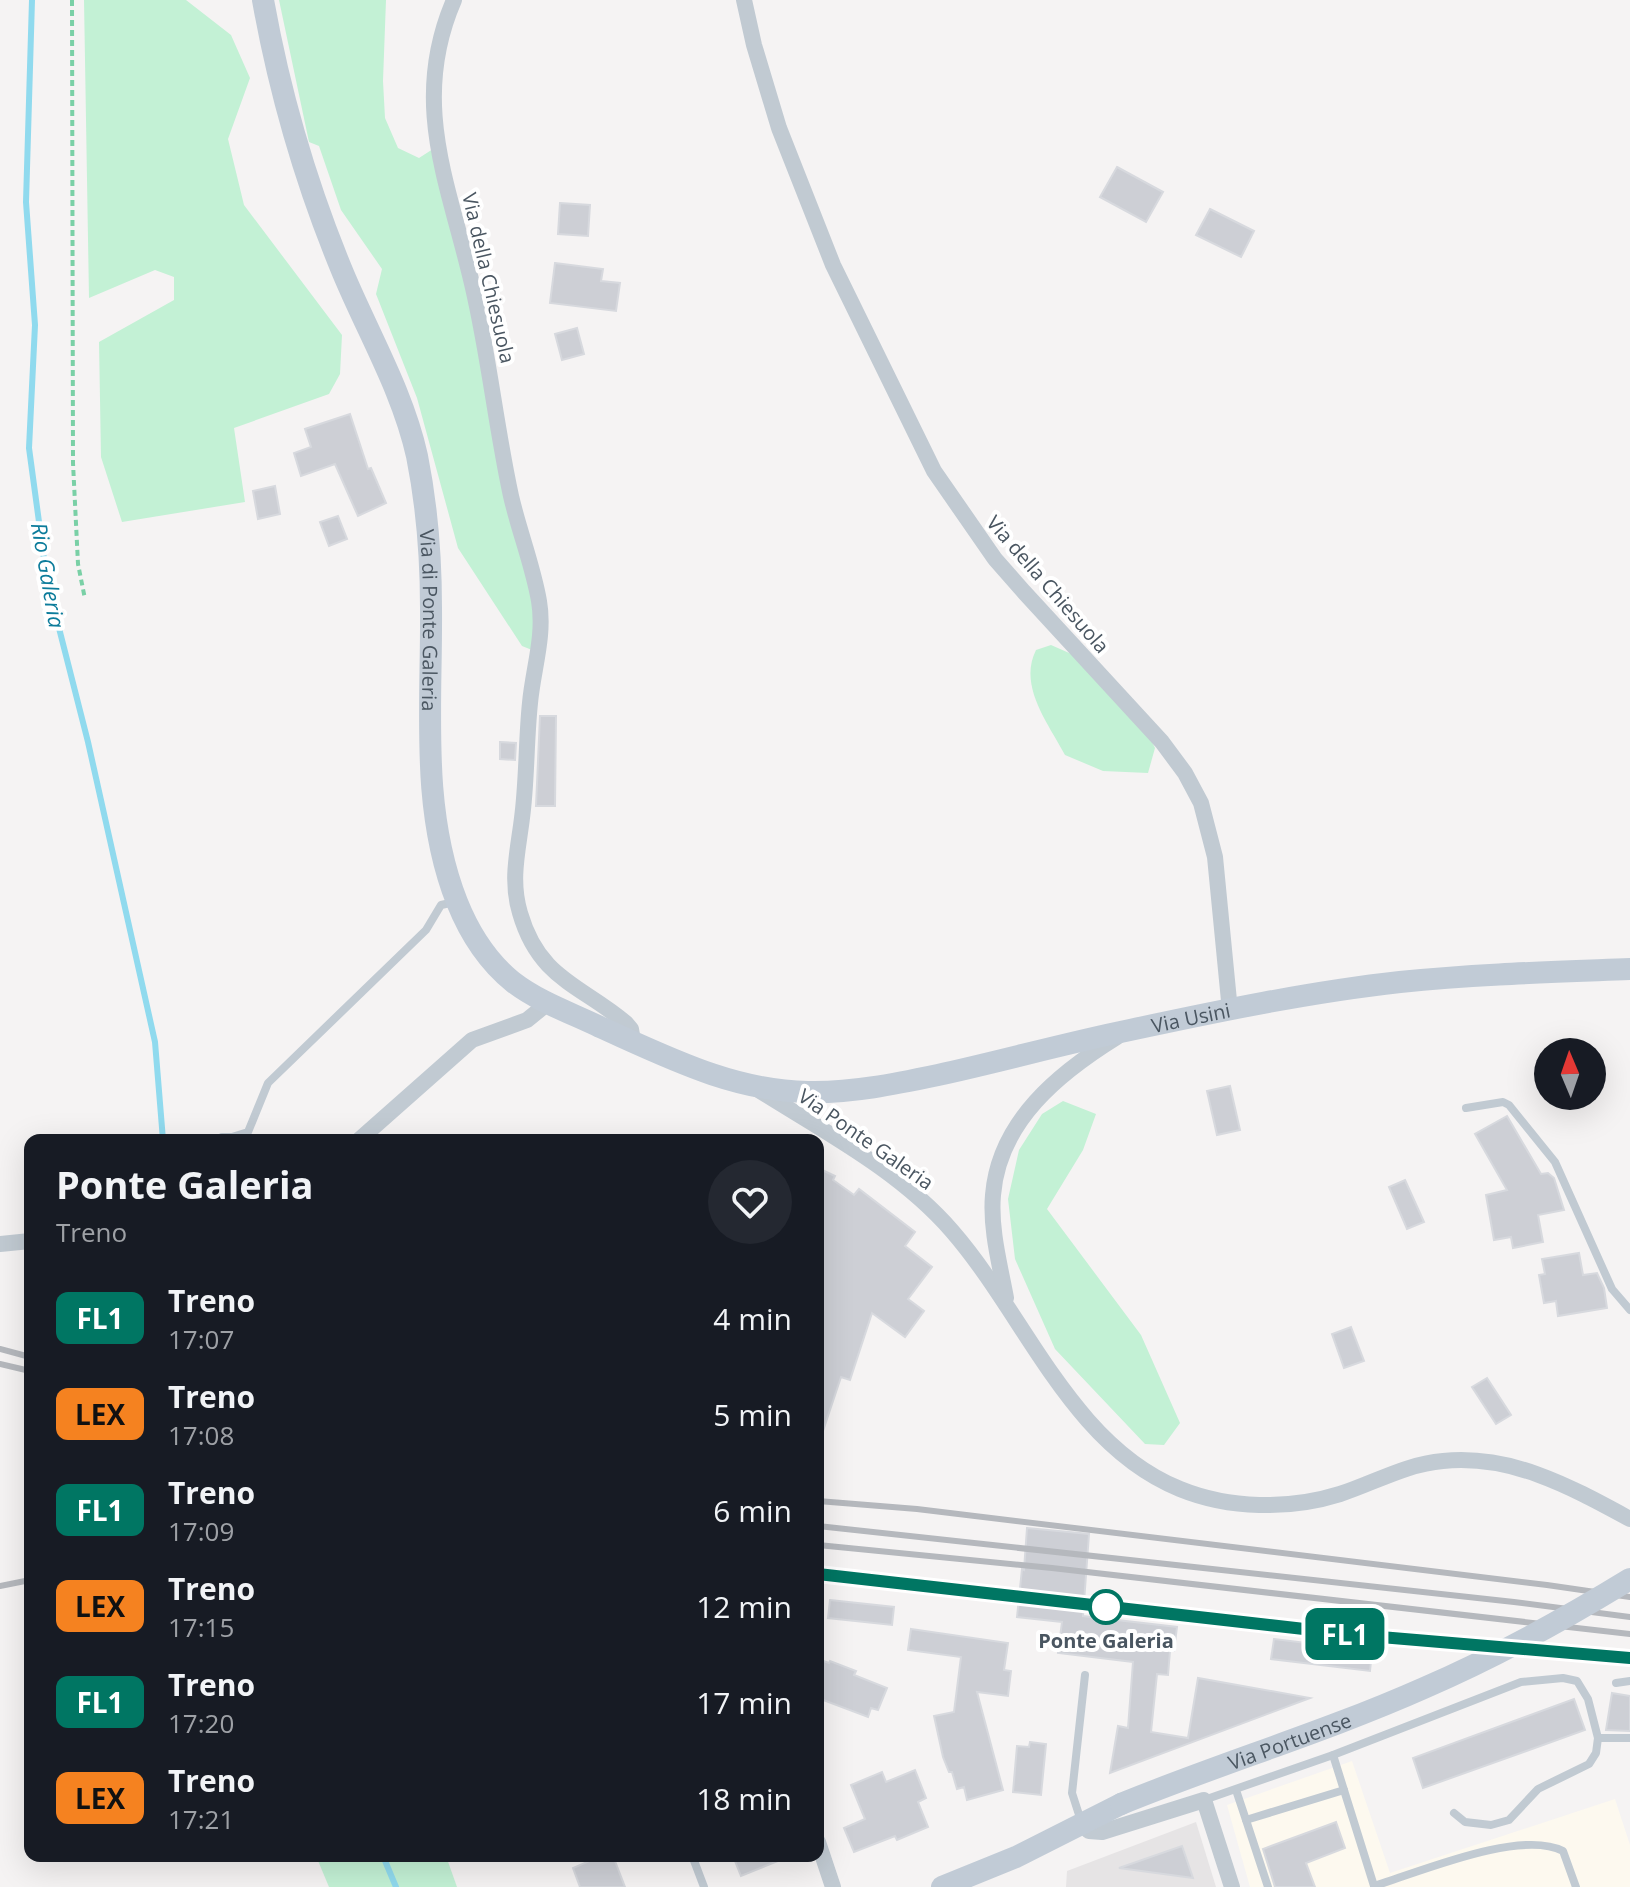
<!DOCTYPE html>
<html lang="it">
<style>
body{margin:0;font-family:"Open Sans",sans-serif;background:#242831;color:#f1f3f6;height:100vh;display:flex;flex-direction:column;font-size:30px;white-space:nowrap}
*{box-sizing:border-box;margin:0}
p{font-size:26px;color:#9ea1a6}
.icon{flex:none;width:44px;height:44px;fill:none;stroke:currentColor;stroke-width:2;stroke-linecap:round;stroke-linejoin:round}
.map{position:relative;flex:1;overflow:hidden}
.drawer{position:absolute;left:24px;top:1134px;width:800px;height:728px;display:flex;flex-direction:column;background:#171b24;border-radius:16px;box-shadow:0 8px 32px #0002}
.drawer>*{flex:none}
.badge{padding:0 16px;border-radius:12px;font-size:28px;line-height:52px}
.needle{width:52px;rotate:358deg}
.tools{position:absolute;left:1534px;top:1038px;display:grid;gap:16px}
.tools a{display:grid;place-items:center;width:72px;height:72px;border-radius:50%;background:#171b24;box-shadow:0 8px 32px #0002;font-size:40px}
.map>.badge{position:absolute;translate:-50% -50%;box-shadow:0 0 0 4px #fff}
.round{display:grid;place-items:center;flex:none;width:84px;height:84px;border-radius:42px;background:#242831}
.headline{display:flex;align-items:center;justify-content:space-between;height:136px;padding:0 32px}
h1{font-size:38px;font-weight:700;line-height:60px}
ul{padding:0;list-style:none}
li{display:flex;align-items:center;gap:24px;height:96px;padding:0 32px}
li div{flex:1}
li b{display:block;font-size:30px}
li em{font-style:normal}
li .badge{min-width:88px;font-weight:700;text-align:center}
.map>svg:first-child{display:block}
.commercial{fill:#fdf9ef}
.education{fill:#e6e4e5}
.green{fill:#c3f1d5}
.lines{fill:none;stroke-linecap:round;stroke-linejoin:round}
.stream{stroke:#90daee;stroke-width:6}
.building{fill:#cdcfd5;stroke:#d7d9de;stroke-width:2}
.path{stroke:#7ad0a6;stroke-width:4;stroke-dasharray:6 4;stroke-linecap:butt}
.service{stroke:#c1cad2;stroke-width:8}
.minor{stroke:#c1cad2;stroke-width:16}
.secondary{stroke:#c1cbd6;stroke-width:22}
.rail{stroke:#b5b8bd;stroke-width:6}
.secondary-bridge{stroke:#c1cbd6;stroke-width:22}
.line-casing{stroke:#fff;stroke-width:18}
.line{stroke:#007663;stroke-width:12}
.stop-dot{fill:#fff;stroke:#007663;stroke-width:4}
.labels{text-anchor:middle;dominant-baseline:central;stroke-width:8;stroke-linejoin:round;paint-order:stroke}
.street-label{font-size:20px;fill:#4a5661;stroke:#fff}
.stop-label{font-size:20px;font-weight:bold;fill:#4a5661;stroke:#fff}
.water-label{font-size:22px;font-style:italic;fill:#0c7c9b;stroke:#fff}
</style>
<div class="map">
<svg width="1630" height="1887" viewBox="0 0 1630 1887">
<rect width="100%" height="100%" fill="#f5f3f3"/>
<polygon class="commercial" points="1352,1761 1390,1873 1615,1799 1630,1845 1630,1887 1250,1887 1227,1805"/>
<polygon class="education" points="1196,1822 1216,1887 1066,1887 1067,1871"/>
<g class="green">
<polygon points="84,0 186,0 231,35 250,78 228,139 244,205 342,335 340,374 329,394 234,428 245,502 122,522 101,457 99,342 174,300 174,277 155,270 89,298"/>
<polygon points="279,0 386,0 383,81 385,118 398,148 419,158 433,149 451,216 529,570 537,634 532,650 522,646 458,548 417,398 376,294 382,269 341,210 319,146 309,142"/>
<path d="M1051 645 1076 656 1145 728 1155 748 1148 773 1103 771 1065 755C1048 723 1018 686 1036 650Z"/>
<polygon points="1063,1101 1096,1114 1083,1150 1047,1209 1141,1335 1180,1423 1164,1445 1145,1444 1055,1349 1015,1259 1008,1199 1019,1150 1042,1114"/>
<polygon points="316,1856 446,1856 457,1887 329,1887"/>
</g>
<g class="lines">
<g class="stream">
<polyline points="32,0 26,202 35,325 29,448 47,581 88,742 155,1042 163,1140"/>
<polyline points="383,1856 396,1887"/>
</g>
</g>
<g class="building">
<polygon points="1117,167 1163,192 1146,222 1100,197"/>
<polygon points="560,203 590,205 588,236 558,234"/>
<polygon points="1210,209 1254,231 1241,257 1196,235"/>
<polygon points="555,263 603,269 601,281 620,283 616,311 550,303"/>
<polygon points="577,328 584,354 562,360 555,334"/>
<polygon points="350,414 368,469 371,468 386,503 358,516 335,464 301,476 294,453 311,447 305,429"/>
<polygon points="275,486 280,514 258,519 253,491"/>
<polygon points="338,516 347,539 329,546 320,522"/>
<polygon points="540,716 556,716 555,806 536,806"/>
<polygon points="500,742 516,743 515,760 500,759"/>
<polygon points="1230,1086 1240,1130 1217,1135 1207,1091"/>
<polygon points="1507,1116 1541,1174 1548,1173 1554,1178 1564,1210 1538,1215 1543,1242 1513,1248 1511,1237 1494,1240 1486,1195 1507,1190 1475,1134"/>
<polygon points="818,1168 835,1176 833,1180 854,1195 859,1189 915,1232 905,1246 932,1267 908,1299 924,1311 905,1337 872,1313 850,1380 841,1377 821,1437 818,1436"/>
<polygon points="1405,1180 1424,1222 1407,1229 1389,1187"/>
<polygon points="1579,1253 1583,1275 1597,1273 1604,1288 1607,1308 1558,1316 1556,1301 1544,1303 1539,1275 1545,1274 1542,1259"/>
<polygon points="1351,1327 1364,1361 1344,1368 1332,1334"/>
<polygon points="1487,1378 1511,1415 1496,1424 1472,1387"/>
<polygon points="1027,1528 1089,1534 1083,1616 1177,1627 1174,1651 1170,1651 1168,1675 1157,1674 1151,1732 1188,1738 1198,1678 1310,1698 1110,1773 1118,1726 1128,1728 1133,1662 1058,1653 1062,1622 1017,1617 1022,1569 1024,1570"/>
<polygon points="830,1600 894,1607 892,1625 828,1618"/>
<polygon points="911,1629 1008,1643 1004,1670 1011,1671 1008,1696 977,1692 1003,1790 967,1800 964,1787 957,1789 952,1772 949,1772 943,1757 934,1716 954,1712 961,1657 908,1650"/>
<polygon points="1274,1639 1372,1651 1370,1671 1271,1659"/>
<polygon points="818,1659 829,1663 830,1661 856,1671 854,1675 887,1688 878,1710 871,1708 868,1717 818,1698"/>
<polygon points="1612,1693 1630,1696 1630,1731 1606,1730"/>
<polygon points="1574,1699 1585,1730 1423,1788 1413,1758"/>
<polygon points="1030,1742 1046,1744 1041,1795 1013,1792 1017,1746 1029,1747"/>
<polygon points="915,1770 926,1798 918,1802 928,1827 897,1840 895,1836 854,1852 844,1828 865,1819 851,1785 882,1772 886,1782"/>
<polygon points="1336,1822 1345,1848 1306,1863 1315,1887 1275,1887 1263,1849"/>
<polygon points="1182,1846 1193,1878 1119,1868"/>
<polygon points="601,1856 613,1856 625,1887 580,1887 573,1868"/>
<polygon points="733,1856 790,1856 741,1876"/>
</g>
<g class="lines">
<polyline class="path" points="72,0 73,463 78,564 85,599"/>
<g class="service">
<polyline points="1466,1108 1503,1102 1509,1105 1555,1162 1612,1289 1630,1310"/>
<polyline points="222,1137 232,1137 248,1132 268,1083 426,930 441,905 455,902"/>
<polyline points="1616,1683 1630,1681"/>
<polyline points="1598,1738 1630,1738"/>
<path d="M1333 1755 1374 1886C1420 1872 1520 1829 1563 1851L1576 1887"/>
<polyline points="1236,1790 1246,1820 1344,1790"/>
<polyline points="1204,1800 1333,1755 1521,1682 1563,1678 1577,1681 1588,1699 1598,1738 1596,1753 1589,1764 1538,1789 1509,1820 1491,1825 1465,1822 1454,1813"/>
<polyline points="1246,1820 1268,1887"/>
<polyline points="1082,1824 1072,1793 1085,1675"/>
<polyline points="688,1856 693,1858 704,1887"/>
</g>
<g class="minor">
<path d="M454 0C409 104 450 186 473 288 489 357 496 427 511 496 519 531 533 566 539 601 545 636 533 669 530 703 526 741 527 780 522 818 518 851 510 880 520 913 539 979 581 985 626 1023L631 1029 633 1041"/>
<polyline points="744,0 754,45 779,128 833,265 934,471 995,559 1024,592 1162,742 1185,773 1201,803 1215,857 1230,1011"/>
<path d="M757 1089C823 1131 899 1170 952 1231 1026 1316 1071 1445 1180 1489 1229 1509 1289 1510 1340 1494 1374 1483 1406 1464 1443 1461 1512 1454 1571 1487 1630 1519"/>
<polyline points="359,1140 472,1040 527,1020 548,1003"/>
<polyline points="0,1244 30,1241"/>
<path d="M1006 1298C1000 1265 990 1229 993 1195 999 1121 1059 1073 1117 1037"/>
<polyline points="1082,1824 1089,1831 1102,1832 1204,1800 1232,1887"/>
<polyline points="818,1842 833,1887"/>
</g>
<g class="secondary">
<path id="s1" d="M263 0C280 95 306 184 343 273 368 333 403 392 417 456 427 506 431 557 431 608 432 705 420 809 457 902 469 932 487 961 513 982 539 1002 571 1013 600 1027 667 1057 733 1091 808 1092 852 1093 895 1084 938 1075 1002 1061 1066 1043 1130 1030 1219 1011 1310 992 1400 982 1477 974 1553 972 1630 969"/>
<polyline points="942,1887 1016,1857 1121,1804"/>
</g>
<g class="rail">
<polyline points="0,1349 30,1357"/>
<polyline points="0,1364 30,1371"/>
<polyline points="818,1501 917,1509 1547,1585 1630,1597"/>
<polyline points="818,1526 1514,1602 1630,1617"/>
<polyline points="818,1545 1052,1568 1630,1634"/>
<polyline points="818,1574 1338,1633 1630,1658"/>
<polyline points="0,1586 30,1580"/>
</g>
<path class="secondary-bridge" id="s2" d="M1121 1804C1221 1763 1325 1732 1424 1688 1496 1657 1563 1620 1630 1579"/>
</g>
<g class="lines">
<defs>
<polyline id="line" points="818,1574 1357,1635 1630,1658"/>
</defs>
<use href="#line" class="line-casing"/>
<use href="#line" class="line"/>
</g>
<circle class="stop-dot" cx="1106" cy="1607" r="16"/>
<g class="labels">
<g class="street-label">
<text transform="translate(489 278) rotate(77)">Via della Chiesuola</text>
<text transform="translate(1048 584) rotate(49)">Via della Chiesuola</text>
<text stroke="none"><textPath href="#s1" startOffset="648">Via di Ponte Galeria</textPath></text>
<text stroke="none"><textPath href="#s1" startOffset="1740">Via Usini</textPath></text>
<text transform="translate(866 1139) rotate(35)">Via Ponte Galeria</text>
<text stroke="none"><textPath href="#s2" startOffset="180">Via Portuense</textPath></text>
</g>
<g class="stop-label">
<text x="1106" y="1640">Ponte Galeria</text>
</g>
<g class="water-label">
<text transform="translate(49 575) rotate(80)">Rio Galeria</text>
</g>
</g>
</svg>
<div class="tools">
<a><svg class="needle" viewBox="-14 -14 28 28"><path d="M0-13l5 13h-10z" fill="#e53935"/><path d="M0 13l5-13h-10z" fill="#9ea1a6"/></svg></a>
</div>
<b class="badge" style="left:1345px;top:1634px;background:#007663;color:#fff">FL1</b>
<section class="drawer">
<div class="headline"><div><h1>Ponte Galeria</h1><p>Treno</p></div><a class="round"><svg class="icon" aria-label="heart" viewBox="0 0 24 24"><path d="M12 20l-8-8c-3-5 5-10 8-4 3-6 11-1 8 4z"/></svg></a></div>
<ul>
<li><span class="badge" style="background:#007663;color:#fff">FL1</span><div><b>Treno</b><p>17:07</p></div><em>4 min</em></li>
<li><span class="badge" style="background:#f58220;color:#111">LEX</span><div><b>Treno</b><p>17:08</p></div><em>5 min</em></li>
<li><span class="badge" style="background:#007663;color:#fff">FL1</span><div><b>Treno</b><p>17:09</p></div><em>6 min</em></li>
<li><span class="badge" style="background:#f58220;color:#111">LEX</span><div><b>Treno</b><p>17:15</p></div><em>12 min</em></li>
<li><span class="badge" style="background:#007663;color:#fff">FL1</span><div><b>Treno</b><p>17:20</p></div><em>17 min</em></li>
<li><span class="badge" style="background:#f58220;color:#111">LEX</span><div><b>Treno</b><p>17:21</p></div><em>18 min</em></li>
</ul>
</section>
</div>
